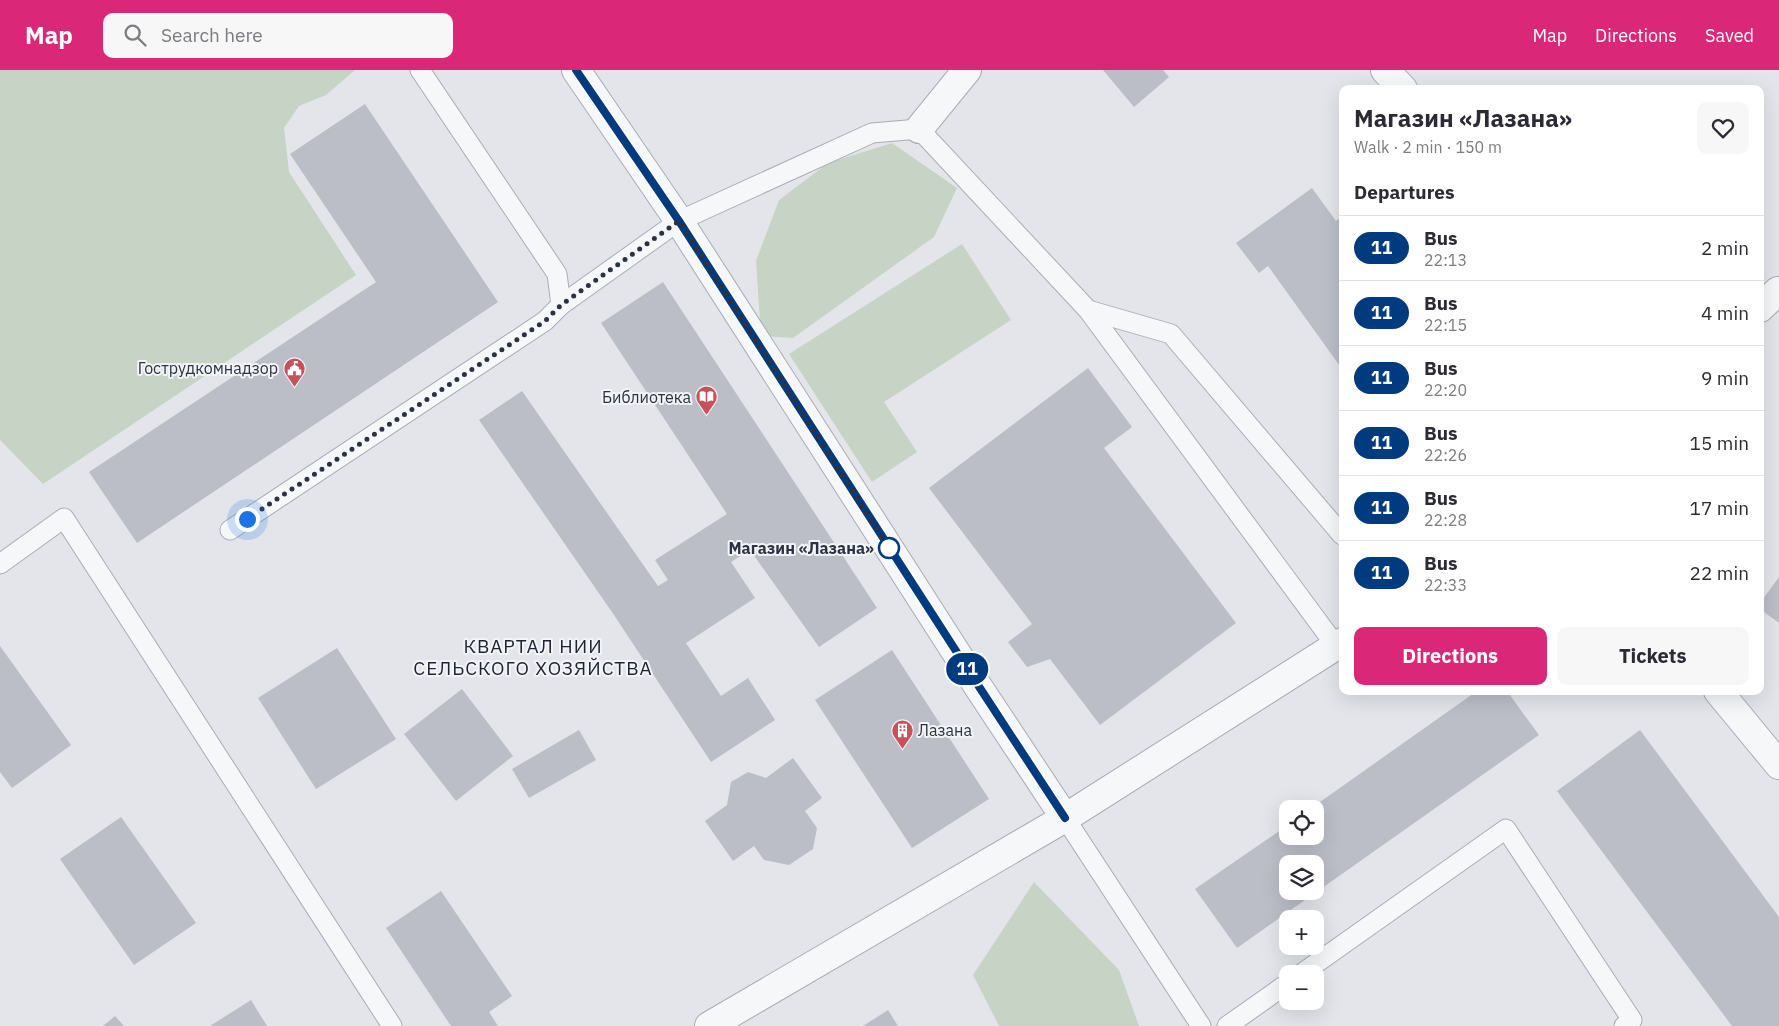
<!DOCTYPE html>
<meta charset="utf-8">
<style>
body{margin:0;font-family:"IBM Plex Sans",sans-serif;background:#f7f7f7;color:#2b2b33;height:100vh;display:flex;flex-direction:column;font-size:19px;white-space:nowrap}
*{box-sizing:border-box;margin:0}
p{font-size:16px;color:#7c7c81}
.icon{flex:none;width:28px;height:28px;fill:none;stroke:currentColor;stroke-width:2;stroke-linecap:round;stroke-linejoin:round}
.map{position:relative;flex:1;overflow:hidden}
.sheet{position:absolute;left:1339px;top:15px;width:425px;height:610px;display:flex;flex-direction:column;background:#fff;border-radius:10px;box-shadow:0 5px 20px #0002}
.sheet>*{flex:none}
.badge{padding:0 10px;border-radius:16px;font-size:18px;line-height:32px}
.fabs{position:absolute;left:1279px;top:730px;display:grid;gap:10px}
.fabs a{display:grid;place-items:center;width:45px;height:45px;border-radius:10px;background:#fff;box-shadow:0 5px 20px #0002;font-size:25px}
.you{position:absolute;width:25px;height:25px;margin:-12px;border:4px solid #fff;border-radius:50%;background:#1a73e8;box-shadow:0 0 0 8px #1a73e833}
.map>.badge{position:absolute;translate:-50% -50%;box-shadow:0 0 0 2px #fff}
h2{padding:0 15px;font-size:19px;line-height:45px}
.round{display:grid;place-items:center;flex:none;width:52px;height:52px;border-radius:10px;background:#f7f7f7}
.head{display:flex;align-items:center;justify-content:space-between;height:85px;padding:0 15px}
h1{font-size:24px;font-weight:700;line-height:38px}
.primary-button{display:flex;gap:10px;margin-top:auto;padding:10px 15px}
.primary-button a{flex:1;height:58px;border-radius:10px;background:#db2777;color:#fff;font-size:20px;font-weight:700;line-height:58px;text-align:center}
.primary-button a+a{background:#f7f7f7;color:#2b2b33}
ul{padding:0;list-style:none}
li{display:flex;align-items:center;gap:15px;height:65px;padding:0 15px;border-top:1px solid #e1e1e2}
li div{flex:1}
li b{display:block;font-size:19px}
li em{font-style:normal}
li .badge{min-width:55px;font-weight:700;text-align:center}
header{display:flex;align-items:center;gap:30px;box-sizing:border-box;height:70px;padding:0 25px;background:#db2777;color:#fff}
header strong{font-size:24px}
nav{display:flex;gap:28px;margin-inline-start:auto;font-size:18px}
.search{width:350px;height:45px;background:#f7f7f7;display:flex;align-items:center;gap:12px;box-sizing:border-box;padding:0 18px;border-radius:10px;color:#7c7c81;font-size:19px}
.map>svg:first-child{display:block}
.green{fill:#c7d4c5}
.building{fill:#bbbec7;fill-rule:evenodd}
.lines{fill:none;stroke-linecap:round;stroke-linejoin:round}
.service-casing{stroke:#a8acb4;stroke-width:21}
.minor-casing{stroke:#a8acb4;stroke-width:30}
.service{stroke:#f6f7f9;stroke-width:19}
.minor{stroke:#f6f7f9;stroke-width:28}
.line-casing{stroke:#fff;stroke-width:11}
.line{stroke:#003b80;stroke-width:8}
.walk{stroke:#2c3241;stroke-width:5;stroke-dasharray:0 9}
.stop-dot{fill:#fff;stroke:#003b80;stroke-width:2.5}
.labels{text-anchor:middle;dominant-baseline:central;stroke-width:4;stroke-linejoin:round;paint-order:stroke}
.poi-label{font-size:16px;fill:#2c3241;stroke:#f3f4f8;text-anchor:end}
.stop-label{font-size:16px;font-weight:bold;fill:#2c3241;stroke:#f3f4f8;text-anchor:end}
.quarter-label{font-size:19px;letter-spacing:1px;fill:#1e2332;stroke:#f3f4f8}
</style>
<header>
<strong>Map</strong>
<div class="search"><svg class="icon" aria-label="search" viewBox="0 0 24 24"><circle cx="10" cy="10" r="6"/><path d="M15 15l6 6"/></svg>Search here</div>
<nav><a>Map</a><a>Directions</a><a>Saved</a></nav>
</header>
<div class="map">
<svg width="1779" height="956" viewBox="0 0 1779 956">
<rect width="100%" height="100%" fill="#e3e5ea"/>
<g class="green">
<polygon points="0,0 355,0 326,25 299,36 284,58 289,102 356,205 43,414 0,370"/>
<polygon points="892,73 957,118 934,167 793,268 761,266 756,191 779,130 828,93"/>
<polygon points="962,174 1011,250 884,332 917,382 872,412 789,284"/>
<polygon points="1034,812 1119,900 1139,956 999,956 973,905"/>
</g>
<g class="building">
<polygon points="1103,0 1163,0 1169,7 1134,37"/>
<polygon points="365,34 498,232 137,473 89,402 376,212 290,84"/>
<polygon points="1312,118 1336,151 1342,146 1342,299 1268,196 1259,203 1236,173"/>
<polygon points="663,212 877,538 819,577 750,480 731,492 755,528 686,573 721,626 748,608 775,650 711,692 614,545 479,350 522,321 658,516 668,510 655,490 727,444 601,253"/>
<polygon points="1088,298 1132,357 1104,378 1236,553 1100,655 1050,589 1027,597 1008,572 1032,554 929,418"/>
<polygon points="1779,507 1779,553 1760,539 1760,533"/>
<polygon points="0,576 71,675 12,718 0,702"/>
<polygon points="337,578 396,669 316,719 258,628"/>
<polygon points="892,580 989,729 912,778 815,630"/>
<polygon points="462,619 513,686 456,731 404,664"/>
<path d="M1477 621H1507L1539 665 1237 878 1195 819 1288 755V766H1315V739H1310ZM1288 794H1315V821H1288Z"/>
<polygon points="579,660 596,690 529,728 512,699"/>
<polygon points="1640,660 1779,847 1779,956 1732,956 1557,721"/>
<polygon points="793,688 822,728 805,741 817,758 813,779 789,795 764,790 754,776 733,791 705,751 727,735 731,712 748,702 766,708"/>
<polygon points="121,747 196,853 134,895 60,789"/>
<polygon points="441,821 512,926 489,942 498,956 451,956 386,858"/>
<polygon points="251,930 267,956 210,956"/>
<polygon points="888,940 898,956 863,956"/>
<polygon points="115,946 124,956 103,956"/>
</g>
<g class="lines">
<defs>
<g id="service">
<polyline points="561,235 679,151 872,63 919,59 1088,240 1336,576"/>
<polyline points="1088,240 1171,264 1342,465"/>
<polyline points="230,460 545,251 561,235 557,204 420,0"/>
<polyline points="0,494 64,448 392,956"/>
<polyline points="1065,748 1201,956"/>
<polyline points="1301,904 1506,759 1632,950 1624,956"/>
<polyline points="1227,956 1288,913"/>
</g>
<g id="minor">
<polyline points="576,0 679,151 975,612 1065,748"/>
<polyline points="1385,0 1403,19"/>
<polyline points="919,59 967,0"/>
<polyline points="1760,238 1778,221 1779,223"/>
<polyline points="1718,621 1779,695"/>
<polyline points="709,956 1065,748 1342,572"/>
</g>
</defs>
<use href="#service" class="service-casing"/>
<use href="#minor" class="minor-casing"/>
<use href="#service" class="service"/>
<use href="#minor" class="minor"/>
</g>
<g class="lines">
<defs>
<polyline id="line" points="576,0 679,151 976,612 1065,748"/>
</defs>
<use href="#line" class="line-casing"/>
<use href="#line" class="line"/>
<polyline class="walk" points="247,449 545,251 561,235 679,151 889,478"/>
</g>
<defs>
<symbol id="civic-pin" viewBox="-11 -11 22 30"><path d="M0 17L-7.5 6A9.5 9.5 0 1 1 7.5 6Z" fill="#c5525a" stroke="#f3f4f8"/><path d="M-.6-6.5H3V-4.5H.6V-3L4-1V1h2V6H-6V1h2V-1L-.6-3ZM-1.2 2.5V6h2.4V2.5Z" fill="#fff"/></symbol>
<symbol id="library-pin" viewBox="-11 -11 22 30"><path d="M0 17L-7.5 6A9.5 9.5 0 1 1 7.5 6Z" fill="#c5525a" stroke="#f3f4f8"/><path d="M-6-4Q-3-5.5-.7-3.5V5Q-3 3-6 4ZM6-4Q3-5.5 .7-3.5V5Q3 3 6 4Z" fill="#fff"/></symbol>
<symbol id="building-pin" viewBox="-11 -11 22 30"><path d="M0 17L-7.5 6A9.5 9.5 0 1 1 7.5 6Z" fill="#c5525a" stroke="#f3f4f8"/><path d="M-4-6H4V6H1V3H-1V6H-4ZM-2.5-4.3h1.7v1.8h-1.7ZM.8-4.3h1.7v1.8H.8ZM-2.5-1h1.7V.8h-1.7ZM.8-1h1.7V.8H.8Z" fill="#fff"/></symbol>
</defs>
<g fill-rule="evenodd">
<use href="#civic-pin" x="282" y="286" width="25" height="34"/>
<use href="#library-pin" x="694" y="314" width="25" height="34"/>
<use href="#building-pin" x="890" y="648" width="25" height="34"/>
</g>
<circle class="stop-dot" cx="889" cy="478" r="10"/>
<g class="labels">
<g class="poi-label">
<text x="278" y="298">Гострудкомнадзор</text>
<text x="691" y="327">Библиотека</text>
<text x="918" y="660" text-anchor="start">Лазана</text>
</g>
<g class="stop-label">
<text x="874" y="478">Магазин «Лазана»</text>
</g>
<g class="quarter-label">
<text x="533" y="576">КВАРТАЛ НИИ<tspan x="533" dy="22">СЕЛЬСКОГО ХОЗЯЙСТВА</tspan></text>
</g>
</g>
</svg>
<div class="fabs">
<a><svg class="icon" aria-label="locate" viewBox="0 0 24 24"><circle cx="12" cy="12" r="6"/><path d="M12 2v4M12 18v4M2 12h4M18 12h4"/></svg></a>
<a><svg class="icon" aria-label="layers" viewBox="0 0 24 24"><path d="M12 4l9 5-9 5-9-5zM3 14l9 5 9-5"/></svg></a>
<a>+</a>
<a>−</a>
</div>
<div class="you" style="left:247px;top:449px"></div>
<b class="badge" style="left:967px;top:599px;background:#003b80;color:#fff">11</b>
<section class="sheet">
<div class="head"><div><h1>Магазин «Лазана»</h1><p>Walk · 2 min · 150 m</p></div><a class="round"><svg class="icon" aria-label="heart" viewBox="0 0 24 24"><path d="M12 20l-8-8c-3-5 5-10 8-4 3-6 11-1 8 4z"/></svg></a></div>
<h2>Departures</h2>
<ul>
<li><span class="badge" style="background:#003b80;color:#fff">11</span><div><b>Bus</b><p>22:13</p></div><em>2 min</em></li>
<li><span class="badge" style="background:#003b80;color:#fff">11</span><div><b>Bus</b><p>22:15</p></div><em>4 min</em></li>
<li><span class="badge" style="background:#003b80;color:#fff">11</span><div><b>Bus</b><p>22:20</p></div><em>9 min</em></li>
<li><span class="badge" style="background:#003b80;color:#fff">11</span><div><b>Bus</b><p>22:26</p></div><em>15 min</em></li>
<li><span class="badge" style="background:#003b80;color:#fff">11</span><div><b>Bus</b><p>22:28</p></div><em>17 min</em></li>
<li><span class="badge" style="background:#003b80;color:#fff">11</span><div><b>Bus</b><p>22:33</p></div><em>22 min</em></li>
</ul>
<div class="primary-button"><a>Directions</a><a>Tickets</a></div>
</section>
</div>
